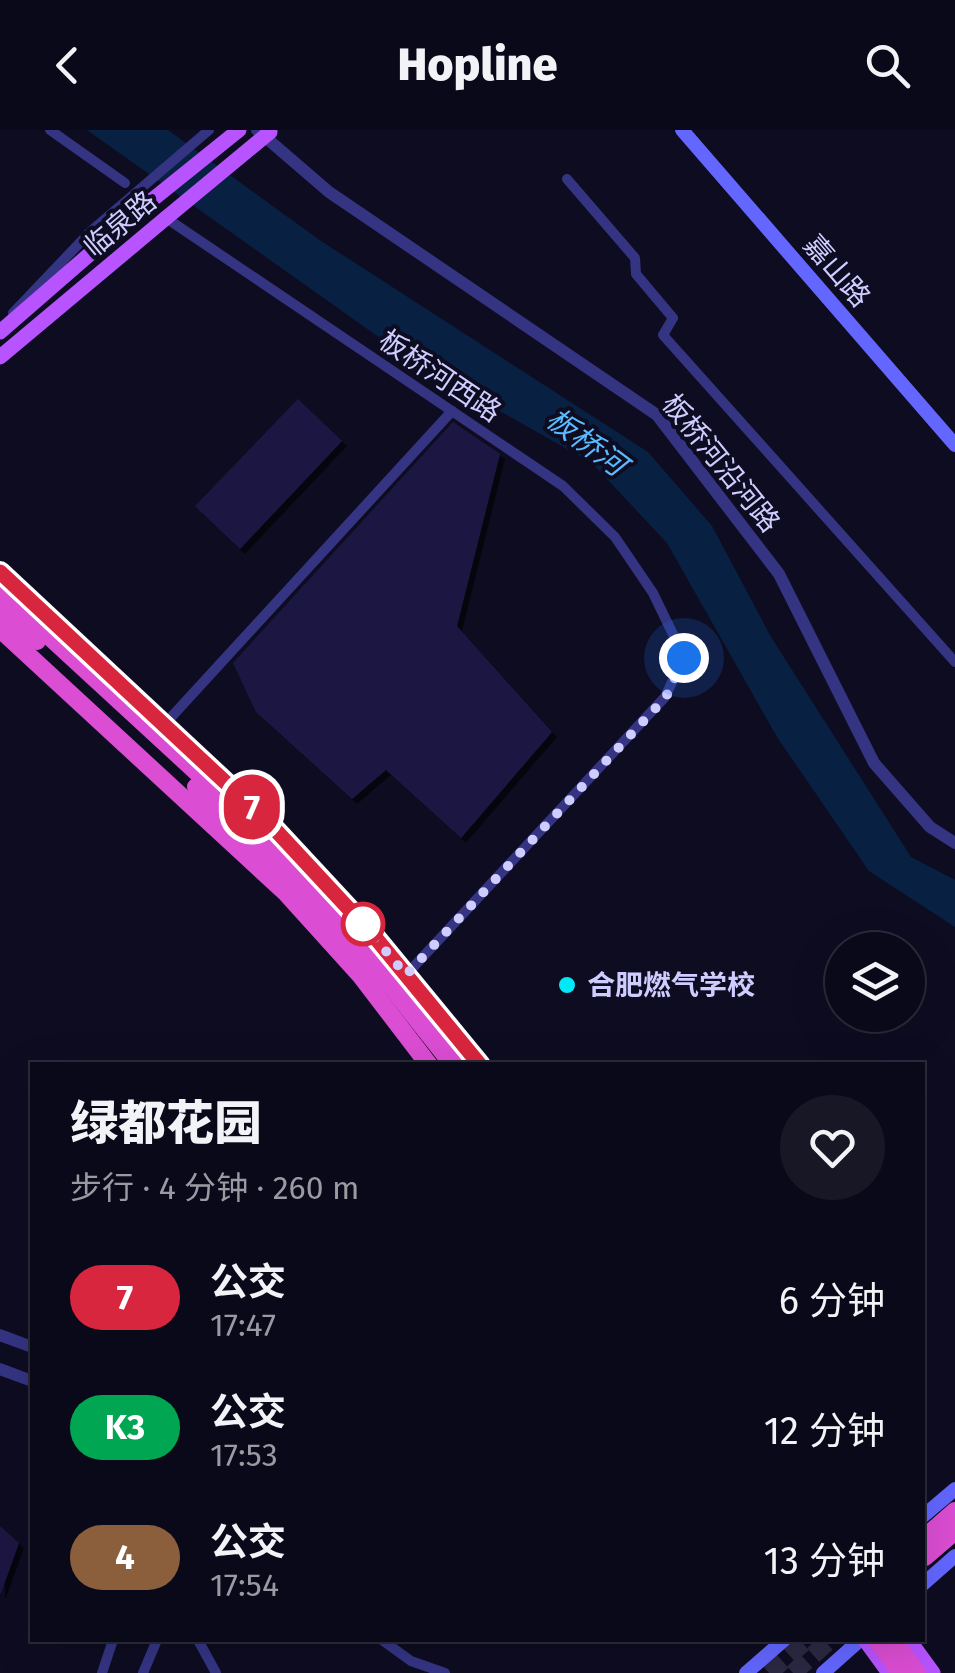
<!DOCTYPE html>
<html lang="zh">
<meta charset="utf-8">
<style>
body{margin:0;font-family:"Fira Sans","Noto Sans SC",sans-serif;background:#181726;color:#f1f3f6;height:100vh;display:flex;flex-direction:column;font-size:38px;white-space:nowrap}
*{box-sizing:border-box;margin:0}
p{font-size:32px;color:#999aa2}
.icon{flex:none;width:55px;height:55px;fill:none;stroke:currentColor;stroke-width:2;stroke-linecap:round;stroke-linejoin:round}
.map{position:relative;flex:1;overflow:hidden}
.sheet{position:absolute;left:30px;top:932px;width:895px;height:580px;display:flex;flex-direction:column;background:#0a0919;border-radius:0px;box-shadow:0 10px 40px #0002,0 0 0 2px #2a2a38}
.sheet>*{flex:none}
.badge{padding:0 20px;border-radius:32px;font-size:35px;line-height:65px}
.fabs{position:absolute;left:825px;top:802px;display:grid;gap:20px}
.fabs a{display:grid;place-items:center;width:100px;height:100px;border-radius:50%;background:#0a0919;box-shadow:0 10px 40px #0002,0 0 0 2px #2a2a38;font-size:50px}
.you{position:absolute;width:50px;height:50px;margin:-25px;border:8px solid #fff;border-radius:50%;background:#1a73e8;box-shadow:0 0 0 15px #1a73e833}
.map>.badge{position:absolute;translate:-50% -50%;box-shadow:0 0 0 5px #fff}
.round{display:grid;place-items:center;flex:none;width:105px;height:105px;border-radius:52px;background:#181726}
.overview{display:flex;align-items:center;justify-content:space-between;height:170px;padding:0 40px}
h1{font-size:48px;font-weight:800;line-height:75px}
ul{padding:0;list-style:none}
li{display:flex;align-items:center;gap:30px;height:130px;padding:0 40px}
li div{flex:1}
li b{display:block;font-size:38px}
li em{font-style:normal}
li .badge{min-width:110px;font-weight:700;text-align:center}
header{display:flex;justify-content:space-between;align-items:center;height:130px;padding:0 40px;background:#0a0919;font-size:45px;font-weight:800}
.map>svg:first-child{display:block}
.water{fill:#082143}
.building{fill:#1e1743;filter:url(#shadow)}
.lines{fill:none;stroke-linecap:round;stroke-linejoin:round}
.trunk-tunnel{stroke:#2b2942;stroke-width:18;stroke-dasharray:18 9;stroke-linecap:butt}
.minor{stroke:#343483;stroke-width:10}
.tertiary{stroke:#343483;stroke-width:12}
.secondary{stroke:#6366ff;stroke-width:14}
.primary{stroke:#b753ff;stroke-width:15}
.trunk{stroke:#db4dd3;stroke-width:18}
.primary-bridge{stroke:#b753ff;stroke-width:15}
.line-casing{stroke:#fff;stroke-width:22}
.line{stroke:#d7263d;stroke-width:15}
.walk{stroke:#cfccff;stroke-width:10;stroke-dasharray:0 18}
.stop-dot{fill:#fff;stroke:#d7263d;stroke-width:5}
.poi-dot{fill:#00e9f7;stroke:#0e0c21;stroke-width:4}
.labels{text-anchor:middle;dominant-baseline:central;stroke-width:8;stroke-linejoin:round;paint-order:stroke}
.street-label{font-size:28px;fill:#cfccff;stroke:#0e0c21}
.poi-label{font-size:28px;font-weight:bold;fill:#cfccff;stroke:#0e0c21;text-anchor:start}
.water-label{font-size:30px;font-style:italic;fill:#5abaff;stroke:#0e0c21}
</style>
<header><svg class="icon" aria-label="back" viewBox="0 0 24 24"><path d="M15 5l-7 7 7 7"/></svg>Hopline<svg class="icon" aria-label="search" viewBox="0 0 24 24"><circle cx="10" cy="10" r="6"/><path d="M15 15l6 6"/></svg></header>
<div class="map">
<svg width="955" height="1543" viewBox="0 0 955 1543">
<defs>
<filter id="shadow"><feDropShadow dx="5" dy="5" stdDeviation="0" flood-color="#0009"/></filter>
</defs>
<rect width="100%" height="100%" fill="#0e0c21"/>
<polygon class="water" points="87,0 168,0 318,109 648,322 712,396 771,507 911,727 955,750 955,797 869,741 777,607 667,413 592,333 418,235"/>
<g class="building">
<polygon points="298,269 342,311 240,419 195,376"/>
<polygon points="453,292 500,324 457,496 552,602 461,708 386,640 352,669 256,582 233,533"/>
<polygon points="0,1396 19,1413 1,1463 0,1463"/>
</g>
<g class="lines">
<g class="trunk-tunnel">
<polyline points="769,1543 807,1510"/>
<polyline points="793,1543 830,1510"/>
</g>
<g class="minor">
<polyline points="50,0 125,53"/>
<polyline points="567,49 635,128 636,144 673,188 663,205 955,532"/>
<polyline points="166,88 563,356 615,407 653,463 684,527 665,567 406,845"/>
<polyline points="13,183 91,101 209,0"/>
<polyline points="164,595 452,281"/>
<polyline points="198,1510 216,1543"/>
<polyline points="382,1510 411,1531 445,1543"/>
<polyline points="102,1543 113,1510"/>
<polyline points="143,1543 157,1510"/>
</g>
<g class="tertiary">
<polyline points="257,0 329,62 657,285 779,444 874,633 930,697 955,713"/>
<polyline points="0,1205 32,1217"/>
<polyline points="0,1239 32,1251"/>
</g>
<g class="secondary">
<polyline points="682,0 955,315"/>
<polyline points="922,1387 955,1359"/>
<polyline points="922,1455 955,1426"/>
<polyline points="746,1543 784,1510"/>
<polyline points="823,1543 860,1510"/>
</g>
<g class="primary">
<polyline points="0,202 152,70"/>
<polyline points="0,227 166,88"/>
<polyline points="0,442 269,693 308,735"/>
<polyline points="865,1510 889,1543"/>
<polyline points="909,1510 933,1543"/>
</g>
<g class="trunk">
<polyline points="0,461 302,739 382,826 469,935"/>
<polyline points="0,478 37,511"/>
<polyline points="0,499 286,763 361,846 429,935"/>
<polyline points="196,657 295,751 393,859 453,935"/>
<polyline points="922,1410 955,1381"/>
<polyline points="925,1427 955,1401"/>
<polyline points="877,1510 901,1543"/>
<polyline points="893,1510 917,1543"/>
</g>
<g class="primary-bridge">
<polyline points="152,70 239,0"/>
<polyline points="166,88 270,2"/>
</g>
</g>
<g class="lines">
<defs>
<polyline id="line" points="0,442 269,693 374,806 480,935"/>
</defs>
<use href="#line" class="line-casing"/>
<use href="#line" class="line"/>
<polyline class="walk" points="363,794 406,845 666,567 684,528"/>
</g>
<circle class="stop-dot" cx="363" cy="794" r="20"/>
<circle class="poi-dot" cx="567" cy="855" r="10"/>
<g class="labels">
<g class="street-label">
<text transform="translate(120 94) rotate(-40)">临泉路</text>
<text transform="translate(837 141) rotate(49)">嘉山路</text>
<text transform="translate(440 246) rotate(34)">板桥河西路</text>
<text transform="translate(721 333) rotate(51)">板桥河沿河路</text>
</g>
<g class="poi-label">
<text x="587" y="855">合肥燃气学校</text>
</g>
<g class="water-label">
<text transform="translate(586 312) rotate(37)">板桥河</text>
</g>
</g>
</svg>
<div class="fabs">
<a><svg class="icon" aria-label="layers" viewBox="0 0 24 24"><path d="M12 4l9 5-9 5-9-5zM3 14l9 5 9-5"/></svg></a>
</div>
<div class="you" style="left:684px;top:528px"></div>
<b class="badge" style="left:252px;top:677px;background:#d7263d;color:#fff">7</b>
<section class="sheet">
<div class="overview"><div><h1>绿都花园</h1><p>步行 · 4 分钟 · 260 m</p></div><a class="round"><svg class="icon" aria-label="heart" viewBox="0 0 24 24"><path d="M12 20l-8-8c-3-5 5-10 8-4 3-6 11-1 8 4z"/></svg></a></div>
<ul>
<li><span class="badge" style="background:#d7263d;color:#fff">7</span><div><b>公交</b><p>17:47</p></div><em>6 分钟</em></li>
<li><span class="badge" style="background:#00a651;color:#fff">K3</span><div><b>公交</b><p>17:53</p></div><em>12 分钟</em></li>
<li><span class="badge" style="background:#8b5e3c;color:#fff">4</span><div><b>公交</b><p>17:54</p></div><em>13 分钟</em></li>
</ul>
</section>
</div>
